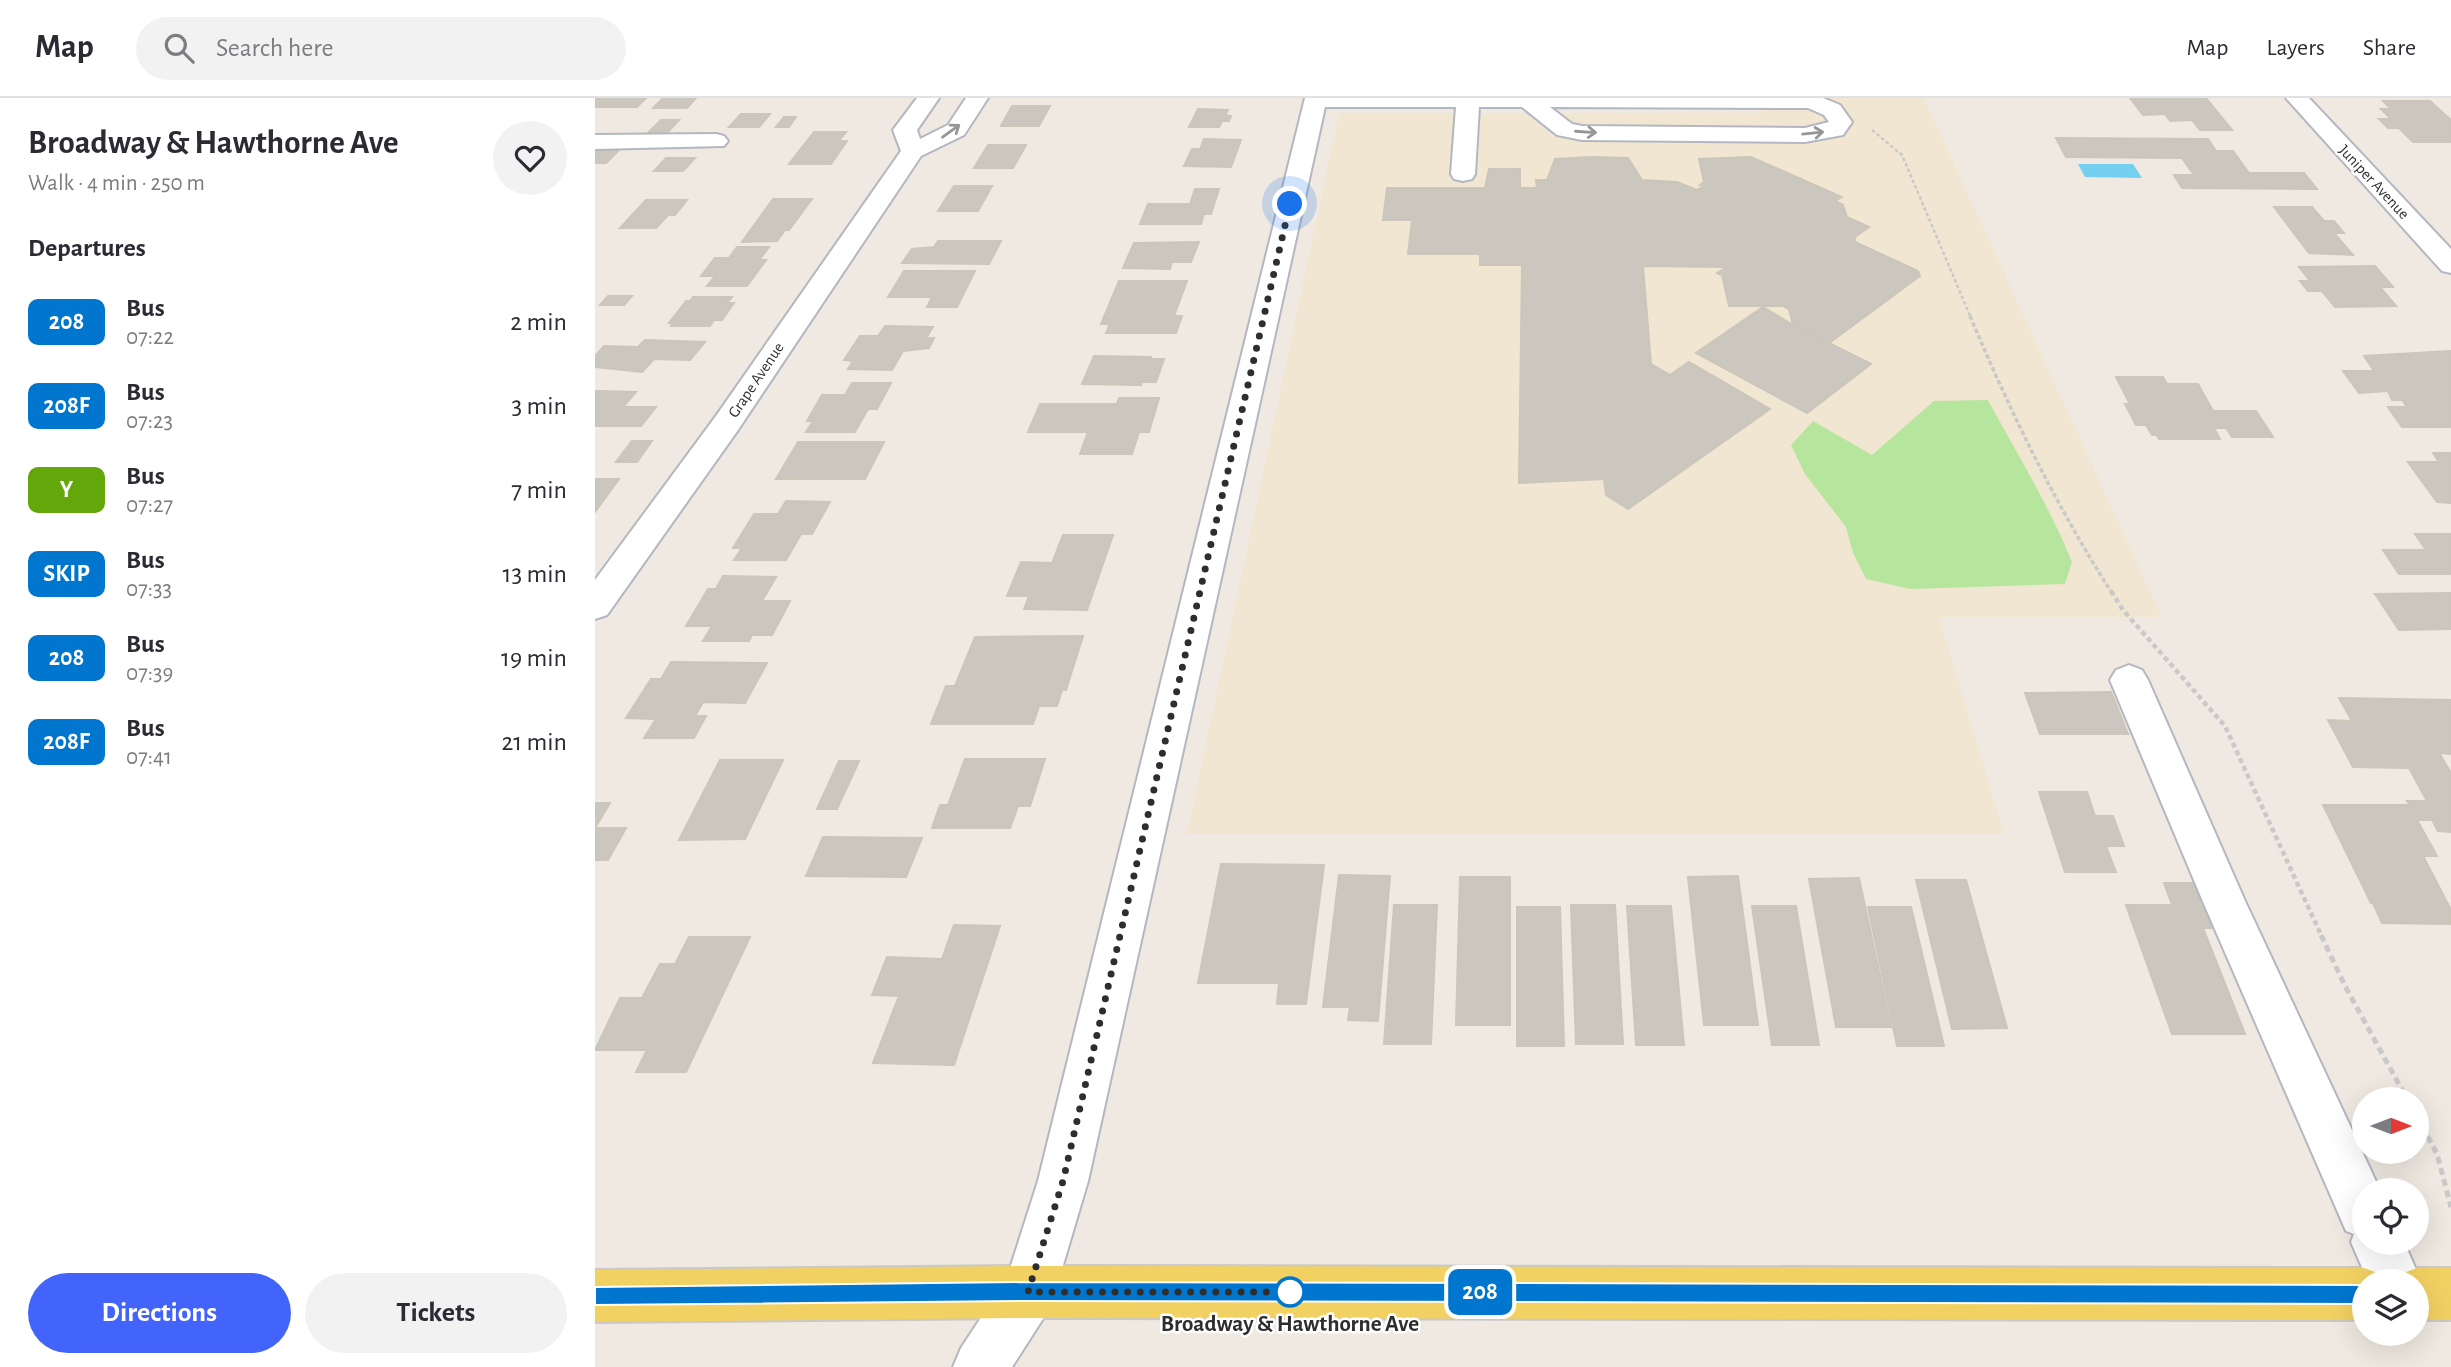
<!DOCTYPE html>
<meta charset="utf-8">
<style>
body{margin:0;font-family:"Alegreya Sans",sans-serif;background:#f2f2f3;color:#2b2b33;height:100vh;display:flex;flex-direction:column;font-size:26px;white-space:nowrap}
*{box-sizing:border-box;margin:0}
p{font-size:23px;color:#7c7c81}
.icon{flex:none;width:38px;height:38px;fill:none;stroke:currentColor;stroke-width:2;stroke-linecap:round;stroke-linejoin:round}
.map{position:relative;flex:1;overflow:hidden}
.side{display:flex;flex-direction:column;background:#fff;width:595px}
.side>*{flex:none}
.badge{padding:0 14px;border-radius:10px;font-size:24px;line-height:46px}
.needle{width:46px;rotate:90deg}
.controls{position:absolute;left:1757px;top:989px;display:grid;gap:14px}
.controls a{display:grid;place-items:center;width:77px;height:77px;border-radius:50%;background:#fff;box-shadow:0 7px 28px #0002;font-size:35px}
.you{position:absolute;width:35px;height:35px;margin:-18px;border:5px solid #fff;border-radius:50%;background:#1a73e8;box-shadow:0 0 0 10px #1a73e833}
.map>.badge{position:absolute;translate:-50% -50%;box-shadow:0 0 0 4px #fff}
h2{padding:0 28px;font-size:26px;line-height:63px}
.round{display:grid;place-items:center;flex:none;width:74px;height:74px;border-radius:37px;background:#f2f2f3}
.summary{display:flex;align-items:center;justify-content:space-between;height:119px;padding:0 28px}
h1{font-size:33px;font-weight:600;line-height:52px}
.action{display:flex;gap:14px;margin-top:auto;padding:14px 28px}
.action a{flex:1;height:80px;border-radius:42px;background:#4264fb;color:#fff;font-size:28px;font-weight:600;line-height:80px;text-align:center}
.action a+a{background:#f2f2f3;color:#2b2b33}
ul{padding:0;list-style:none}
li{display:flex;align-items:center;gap:21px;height:84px;padding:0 28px}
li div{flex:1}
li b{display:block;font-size:26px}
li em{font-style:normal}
li .badge{min-width:77px;font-weight:700;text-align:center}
header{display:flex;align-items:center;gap:42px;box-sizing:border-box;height:98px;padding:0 35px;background:#fff;border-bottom:2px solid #e1e1e2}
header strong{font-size:33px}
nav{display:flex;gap:38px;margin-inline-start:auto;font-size:24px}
.search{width:490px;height:63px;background:#f2f2f3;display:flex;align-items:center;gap:18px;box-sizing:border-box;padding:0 24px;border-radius:38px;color:#7c7c81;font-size:26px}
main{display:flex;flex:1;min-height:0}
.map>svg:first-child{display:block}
.education{fill:#f0e6d1}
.green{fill:#b6e59e}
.water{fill:#75cff0}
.building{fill:#cbc7bf;stroke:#cbc5ba;stroke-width:2}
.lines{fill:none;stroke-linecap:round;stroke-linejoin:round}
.minor-casing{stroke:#b4b7c1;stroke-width:4}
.major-casing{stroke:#c9c9c9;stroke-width:4}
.path-far3{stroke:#c9c9c9;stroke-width:2.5;stroke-dasharray:3.5 2.5;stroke-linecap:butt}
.path-far2{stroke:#c9c9c9;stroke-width:3.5;stroke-dasharray:4.5 2.5;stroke-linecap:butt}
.path-far1{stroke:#c9c9c9;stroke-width:4.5;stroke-dasharray:5 3.5;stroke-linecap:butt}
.path{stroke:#c9c9c9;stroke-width:5;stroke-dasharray:7 4.5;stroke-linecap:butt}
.minor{fill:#fff;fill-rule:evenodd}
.major{fill:#f2d163;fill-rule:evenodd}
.oneway{stroke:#969696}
.line{fill:#0076ce;stroke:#fff;stroke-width:2}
.walk{stroke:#2e2e2e;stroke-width:7;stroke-dasharray:0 12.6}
.stop-dot{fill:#fff;stroke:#0076ce;stroke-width:3.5}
.labels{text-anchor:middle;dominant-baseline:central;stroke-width:5;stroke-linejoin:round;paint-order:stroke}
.far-street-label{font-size:16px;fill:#2e2e2e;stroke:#fff}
.near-stop-label{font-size:23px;font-weight:bold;fill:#2e2e2e;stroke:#fff}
</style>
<header>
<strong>Map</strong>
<div class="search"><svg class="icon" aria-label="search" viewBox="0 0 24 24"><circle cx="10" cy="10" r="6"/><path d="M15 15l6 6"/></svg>Search here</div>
<nav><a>Map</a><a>Layers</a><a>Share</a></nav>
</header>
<main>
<section class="side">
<div class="summary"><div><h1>Broadway &amp; Hawthorne Ave</h1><p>Walk · 4 min · 250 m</p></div><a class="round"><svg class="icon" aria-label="heart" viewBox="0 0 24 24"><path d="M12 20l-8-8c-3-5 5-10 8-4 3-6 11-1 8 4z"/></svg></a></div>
<h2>Departures</h2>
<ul>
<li><span class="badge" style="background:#0076ce;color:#fff">208</span><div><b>Bus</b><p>07:22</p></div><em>2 min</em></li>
<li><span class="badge" style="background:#0076ce;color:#fff">208F</span><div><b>Bus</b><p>07:23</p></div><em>3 min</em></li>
<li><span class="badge" style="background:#64a70b;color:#fff">Y</span><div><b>Bus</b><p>07:27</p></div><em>7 min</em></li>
<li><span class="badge" style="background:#0076ce;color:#fff">SKIP</span><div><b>Bus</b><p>07:33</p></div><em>13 min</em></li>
<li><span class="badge" style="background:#0076ce;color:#fff">208</span><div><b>Bus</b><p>07:39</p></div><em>19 min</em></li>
<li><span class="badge" style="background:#0076ce;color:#fff">208F</span><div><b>Bus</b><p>07:41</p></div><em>21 min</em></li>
</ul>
<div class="action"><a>Directions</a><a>Tickets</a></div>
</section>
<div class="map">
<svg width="1856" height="1269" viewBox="0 0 1856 1269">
<rect width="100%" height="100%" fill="#efe9e1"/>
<polygon class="education" points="1159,0 1329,0 1567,519 1344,519 1409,736 592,736 744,15 1163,15"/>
<path class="green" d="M1393 302C1422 356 1454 407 1477 464L1470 486 1315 491 1271 481 1258 455 1251 429 1210 376 1196 347 1218 323 1277 357 1339 303Z"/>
<polygon class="water" points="1483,66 1538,66 1547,80 1490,79"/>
<g class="building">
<polygon points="0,0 51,0 42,9 0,9"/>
<polygon points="68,0 101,0 92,10 58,10"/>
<polygon points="1535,0 1611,0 1637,32 1605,32 1597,22 1575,23 1570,16 1548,17"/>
<polygon points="1788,3 1835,3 1856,22 1856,44 1818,44 1804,30 1793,30 1784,21 1796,21 1786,11 1796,11"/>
<polygon points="417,8 455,8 444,28 406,28"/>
<polygon points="603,11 633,12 630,17 636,18 634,23 627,23 624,29 594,29"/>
<polygon points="146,16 175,16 164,29 134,29"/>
<polygon points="189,19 201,19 194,29 181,29"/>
<polygon points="66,22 84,22 73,34 54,34"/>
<polygon points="219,34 251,34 244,43 252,43 236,66 194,66"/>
<polygon points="1461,40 1613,41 1621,53 1638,53 1654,75 1709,75 1722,91 1587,90 1579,77 1599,77 1587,60 1471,59"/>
<polygon points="609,41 646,42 636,69 589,68 597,51 605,51"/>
<polygon points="393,47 431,47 418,70 379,70"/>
<polygon points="0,48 28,48 11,65 0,65"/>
<polygon points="997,59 1033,60 1047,82 1082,84 1102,92 1109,88 1105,87 1109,84 1104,61 1156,59 1247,99 1240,103 1248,107 1252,119 1274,129 1260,139 1260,144 1323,173 1325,178 1234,245 1198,227 1194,211 1188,208 1134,208 1127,177 1122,175 1132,169 1048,168 1056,266 1075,277 1094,264 1175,311 1033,411 1011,397 1009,381 924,385 927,167 885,167 885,156 813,156 817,122 788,122 792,90 890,90 894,71 925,71 925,90 942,90 941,82 952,82 960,61"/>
<polygon points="71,60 100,60 88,73 59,73"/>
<polygon points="359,88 397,88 383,113 343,113"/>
<polygon points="600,91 624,91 616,116 609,116 606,126 545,126 553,106 595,106"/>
<polygon points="178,101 217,101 194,132 190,132 182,143 147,144"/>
<polygon points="51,102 92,102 80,117 73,117 61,130 25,130"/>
<polygon points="1679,109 1717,109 1729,123 1739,123 1749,135 1739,135 1758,157 1714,155"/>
<polygon points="343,143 406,143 394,166 307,165 317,151 339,149"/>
<polygon points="604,144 596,164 577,164 575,171 528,170 539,145"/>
<polygon points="142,149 174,149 164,162 171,162 152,188 112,188 120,178 106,178 120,160 134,160"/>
<polygon points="1780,168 1798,189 1785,189 1801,208 1740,209 1727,193 1713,193 1705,183 1715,183 1704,169"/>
<polygon points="309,173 380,173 362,209 332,209 337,199 293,199"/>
<polygon points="524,183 592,183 579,218 587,218 581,235 511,235 515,226 506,226"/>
<polygon points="13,198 37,198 29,207 5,207"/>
<polygon points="98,199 137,199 132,205 139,205 127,222 119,222 115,228 76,228 78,225 74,225 91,203 95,203"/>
<polygon points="1168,209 1198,227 1276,266 1212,315 1101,255"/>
<polygon points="290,228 338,229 331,240 339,240 334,250 308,253 297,272 253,271 258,263 249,262 265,238 283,238"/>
<polygon points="50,242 110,244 95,262 59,261 47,274 0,269 0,258 9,248 43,249"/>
<polygon points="1856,253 1856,329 1807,329 1793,309 1812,309 1807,302 1797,302 1793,293 1764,295 1748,273 1779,273 1769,258"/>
<polygon points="499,258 556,259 555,261 569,261 561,284 547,284 546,287 487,286"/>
<polygon points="1521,279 1568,279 1572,286 1603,286 1618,313 1661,313 1678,339 1637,339 1631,330 1619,330 1625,341 1564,341 1562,337 1557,337 1551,327 1541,327 1530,306 1535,306"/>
<polygon points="257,285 296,285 282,311 273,311 260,334 211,334 218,323 212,323 227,297 250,297"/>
<polygon points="0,293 41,294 28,309 61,309 46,328 0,328"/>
<polygon points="524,300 564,300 554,334 544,334 537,356 485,356 493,334 433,334 445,306 522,306"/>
<polygon points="37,343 57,343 42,364 21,364"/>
<polygon points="203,344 289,344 270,381 181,381"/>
<polygon points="1838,355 1856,355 1856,405 1842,404 1813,364 1844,364"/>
<polygon points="0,381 24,381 0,414"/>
<polygon points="191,403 235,404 217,436 206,436 191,462 139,462 147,450 138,450 159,416 183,416"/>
<polygon points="1820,436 1856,436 1856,476 1804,476 1788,452 1831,452"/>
<polygon points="468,437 518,437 492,512 429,511 434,498 412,498 426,464 457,465"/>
<polygon points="128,478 181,479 167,503 195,503 177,537 157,537 154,543 108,543 117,528 91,528 113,491 121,491"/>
<polygon points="1856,495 1856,531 1804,532 1780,496"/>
<polygon points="488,538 471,592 467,592 462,608 444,608 438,626 336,626 351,588 360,588 380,539"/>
<polygon points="76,564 172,565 150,605 108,604 100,618 111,618 99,640 49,640 61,621 31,620 56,581 66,581"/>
<polygon points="1516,594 1533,636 1445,636 1430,595"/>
<polygon points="1744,600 1856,602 1856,656 1844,655 1856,675 1856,734 1843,733 1837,722 1822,722 1842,758 1828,758 1856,812 1856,826 1787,825 1778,805 1776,805 1728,707 1815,707 1812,703 1832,703 1814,670 1758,669 1733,622 1757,623"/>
<polygon points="370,661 450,661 435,708 423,708 415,730 337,730 345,707 353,707"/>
<polygon points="125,662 188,662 150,741 84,742"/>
<polygon points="244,663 264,663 242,711 222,711"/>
<polygon points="1444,694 1492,694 1500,718 1518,718 1529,748 1511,748 1521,774 1470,774"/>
<polygon points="0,705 15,705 0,730 31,730 13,762 0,762"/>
<polygon points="228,739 327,740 311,779 211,778"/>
<polygon points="626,766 729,767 711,906 682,906 684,885 603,885"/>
<polygon points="744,777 795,778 783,923 753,922 755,909 728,909"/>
<polygon points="1143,778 1163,927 1109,927 1093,779"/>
<polygon points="865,779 915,779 915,927 861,927"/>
<polygon points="1264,780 1296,929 1241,929 1214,781"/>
<polygon points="1321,782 1371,782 1412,930 1357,931"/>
<polygon points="1569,785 1608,785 1626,830 1608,830 1650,936 1577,936 1531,807 1577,807"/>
<polygon points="799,807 842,807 836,946 789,946"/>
<polygon points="976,807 1020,807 1028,946 981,946"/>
<polygon points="1032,808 1076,808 1089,947 1041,947"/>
<polygon points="1157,808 1201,808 1224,947 1177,947"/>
<polygon points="922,809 965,809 969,948 922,948"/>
<polygon points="1273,809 1316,809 1349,948 1302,948"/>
<polygon points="359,827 405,828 359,967 278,965 304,898 277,897 292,859 347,861"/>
<polygon points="94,839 155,839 91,974 41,974 52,952 0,952 25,900 47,900 65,866 80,866"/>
</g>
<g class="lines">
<defs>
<g id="minor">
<polygon points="322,0 344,0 322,32 325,41 353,27 371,0 393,0 369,37 326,58 143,332 12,517 0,521 0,482 121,318 306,53 298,32"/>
<path d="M710 0H1228L1245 7 1257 24 1248 37 1210 44 987 42 962 37 927 9H884L880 76 877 81 868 83 859 81 856 76 861 9H730L493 1083 460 1194 453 1213 417 1269H358L366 1250 412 1180 443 1083ZM955 9 1213 10 1229 17 1234 24 1210 30 987 28 977 26Z"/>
<polygon points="1691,0 1714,0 1856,151 1856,175 1847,173"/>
<polygon points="121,36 129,38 133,43 129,48 0,51 0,37"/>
<polygon points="1534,567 1547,572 1553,582 1650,803 1785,1092 1769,1092 1769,1144 1809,1144 1826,1183 1822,1194 1822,1183 1773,1183 1756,1144 1759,1136 1751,1133 1609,806 1515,582 1521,572"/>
</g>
<g id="major">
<polygon points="434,1168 1769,1170 1788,1177 1790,1183 1769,1183 1769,1222 434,1220 0,1224 0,1172"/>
<polygon points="1822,1170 1856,1170 1856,1222 1822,1222 1822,1183 1801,1183 1803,1177"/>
</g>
</defs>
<use href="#minor" class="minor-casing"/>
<use href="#major" class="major-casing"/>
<polyline class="path-far3" points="1277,32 1307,57 1376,220"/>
<path class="path-far2" d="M1375 218C1415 313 1461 408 1517 495"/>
<polyline class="path-far1" points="1516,493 1528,512 1630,628 1727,839"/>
<g class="path">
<polyline points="1726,837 1750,888 1812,1001"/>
<polyline points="1822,1018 1842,1056 1856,1109"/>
</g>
<use href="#minor" class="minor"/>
<use href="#major" class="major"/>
</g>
<defs><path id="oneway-shaft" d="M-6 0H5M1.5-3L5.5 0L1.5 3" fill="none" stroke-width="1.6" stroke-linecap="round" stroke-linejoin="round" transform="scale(1.75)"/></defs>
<g class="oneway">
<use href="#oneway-shaft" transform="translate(356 33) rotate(-36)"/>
<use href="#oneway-shaft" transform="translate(991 34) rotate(4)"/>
<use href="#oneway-shaft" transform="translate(1218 35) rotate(-6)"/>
</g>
<polygon class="line" points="433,1184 1769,1187 1776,1189 1779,1196 1776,1203 1769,1206 433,1203 0,1207 0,1189"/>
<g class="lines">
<polyline class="walk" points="695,1194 702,1194 433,1194 468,1083 695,106"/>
</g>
<circle class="stop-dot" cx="695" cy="1194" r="14"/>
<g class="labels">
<g class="far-street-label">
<text transform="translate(1779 84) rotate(47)">Juniper Avenue</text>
<text transform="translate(161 282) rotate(-56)">Grape Avenue</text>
</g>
<g class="near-stop-label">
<text x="695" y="1226">Broadway &amp; Hawthorne Ave</text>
</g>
</g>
</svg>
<div class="controls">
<a><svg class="needle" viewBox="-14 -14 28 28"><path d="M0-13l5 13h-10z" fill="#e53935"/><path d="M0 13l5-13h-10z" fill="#7c7c81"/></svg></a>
<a><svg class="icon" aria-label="locate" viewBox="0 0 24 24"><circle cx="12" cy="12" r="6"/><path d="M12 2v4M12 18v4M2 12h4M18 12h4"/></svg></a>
<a><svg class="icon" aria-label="layers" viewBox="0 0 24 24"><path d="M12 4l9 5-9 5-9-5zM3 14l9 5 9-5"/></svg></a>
</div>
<div class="you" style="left:695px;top:106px"></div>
<b class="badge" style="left:885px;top:1194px;background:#0076ce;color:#fff">208</b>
</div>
</main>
